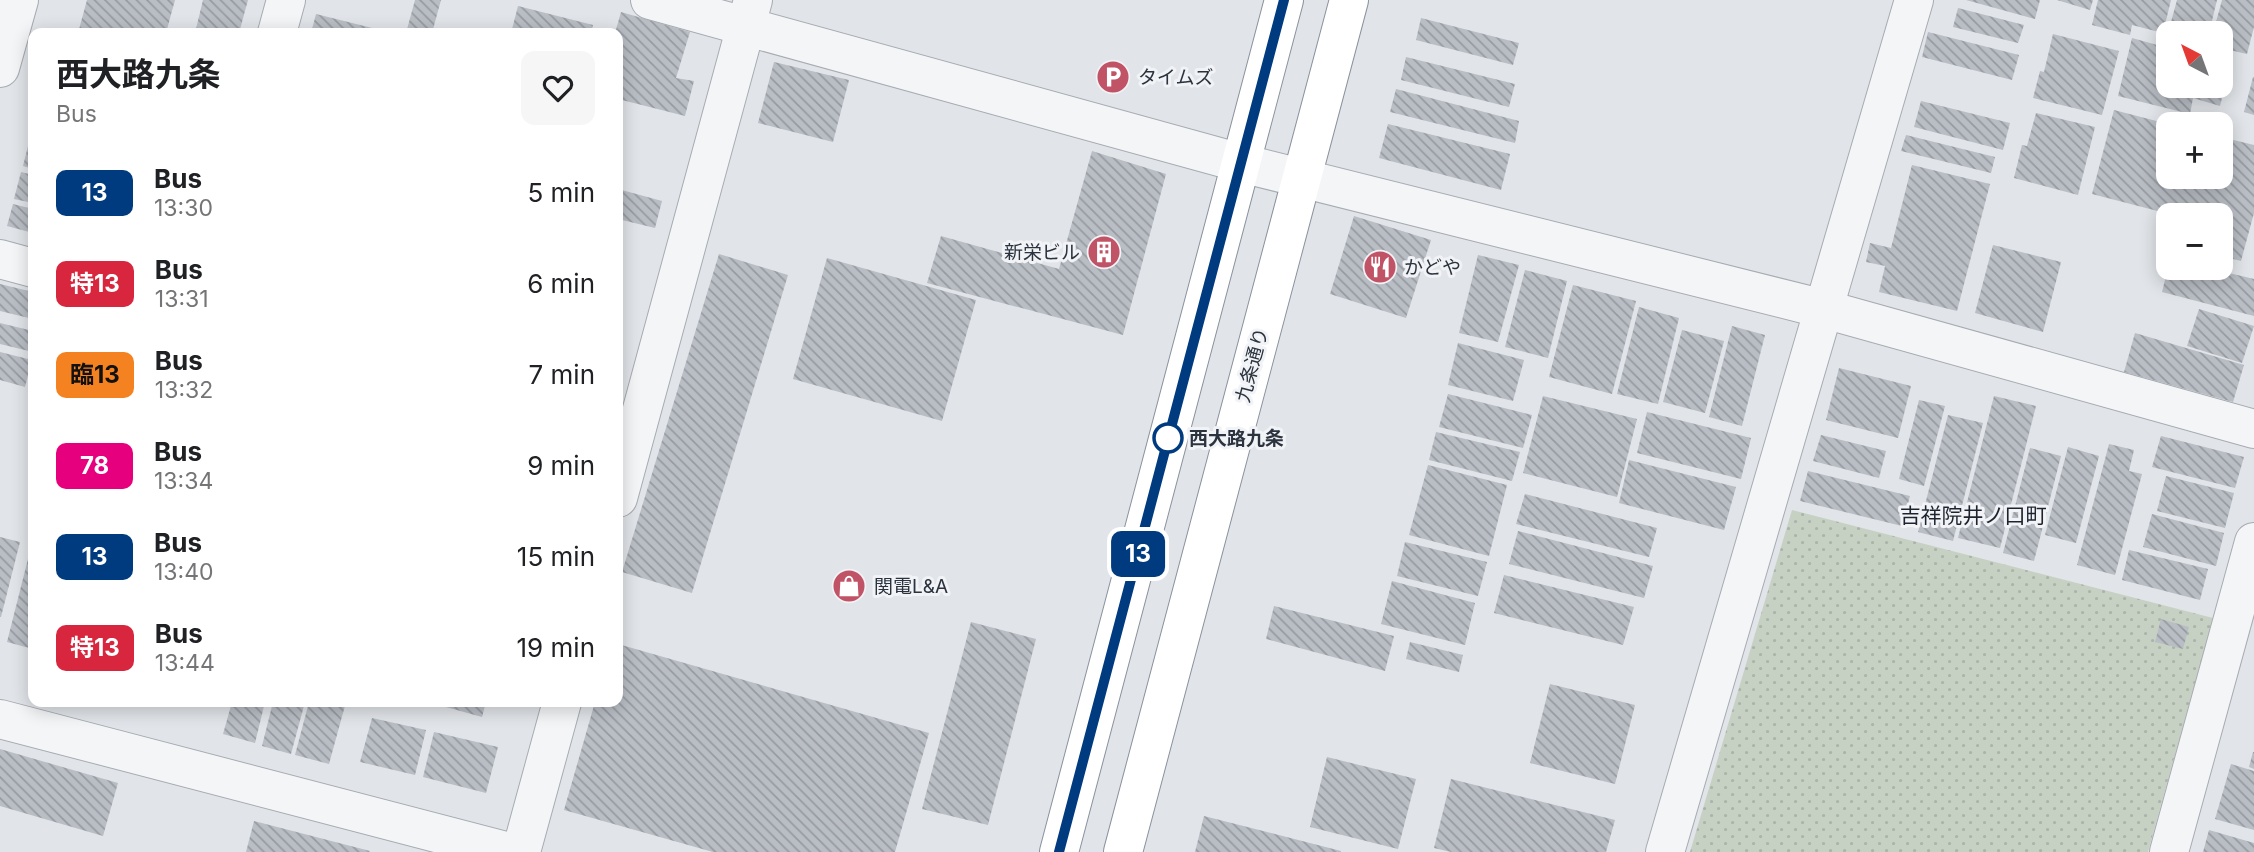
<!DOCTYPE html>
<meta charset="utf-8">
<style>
body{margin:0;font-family:Inter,"Noto Sans JP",sans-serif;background:#f6f6f6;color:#202124;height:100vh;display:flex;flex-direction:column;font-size:26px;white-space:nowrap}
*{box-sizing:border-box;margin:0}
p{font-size:23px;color:#757577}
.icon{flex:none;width:38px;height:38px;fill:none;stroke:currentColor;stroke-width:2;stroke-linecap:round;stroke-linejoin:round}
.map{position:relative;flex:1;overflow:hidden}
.drawer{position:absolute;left:28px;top:28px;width:595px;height:679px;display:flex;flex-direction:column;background:#fff;border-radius:14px;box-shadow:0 4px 18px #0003}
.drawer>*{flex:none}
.badge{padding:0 14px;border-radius:10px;font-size:24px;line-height:46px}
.needle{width:46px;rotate:319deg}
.fabs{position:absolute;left:2156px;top:21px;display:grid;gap:14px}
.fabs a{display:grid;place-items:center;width:77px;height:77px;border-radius:14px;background:#fff;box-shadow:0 4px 18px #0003;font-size:35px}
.map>.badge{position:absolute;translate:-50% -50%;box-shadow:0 0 0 4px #fff}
.round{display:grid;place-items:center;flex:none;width:74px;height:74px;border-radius:14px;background:#f6f6f6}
.summary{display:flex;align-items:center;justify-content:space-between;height:119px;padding:0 28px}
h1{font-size:33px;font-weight:700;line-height:52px}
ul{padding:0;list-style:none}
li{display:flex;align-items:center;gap:21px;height:91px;padding:0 28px}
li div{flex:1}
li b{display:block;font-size:26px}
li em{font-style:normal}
li .badge{min-width:77px;font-weight:700;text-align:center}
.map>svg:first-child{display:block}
.green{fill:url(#green-dots)}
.building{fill:url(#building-back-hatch)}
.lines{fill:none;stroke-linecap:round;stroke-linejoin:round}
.minor-casing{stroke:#a7abb2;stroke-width:40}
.highway-casing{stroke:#8a929e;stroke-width:40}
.minor{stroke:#f4f5f7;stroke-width:38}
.highway{stroke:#fff;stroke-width:38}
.line-casing{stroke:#fff;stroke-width:16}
.line{stroke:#003b80;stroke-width:10}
.stop-dot{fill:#fff;stroke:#003b80;stroke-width:3.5}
.labels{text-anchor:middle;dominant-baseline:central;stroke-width:6;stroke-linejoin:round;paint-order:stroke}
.poi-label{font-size:19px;fill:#2b333e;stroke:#f1f3f6;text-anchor:start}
.street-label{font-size:19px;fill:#2b333e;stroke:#f1f3f6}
.stop-label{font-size:19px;font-weight:bold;fill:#2b333e;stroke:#f1f3f6;text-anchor:start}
.neighbourhood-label{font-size:21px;fill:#1d242f;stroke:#f1f3f6}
</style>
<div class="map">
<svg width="2254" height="852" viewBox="0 0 2254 852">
<defs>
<pattern id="green-dots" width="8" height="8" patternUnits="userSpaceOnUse" patternTransform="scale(1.75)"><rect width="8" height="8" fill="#c7d1c3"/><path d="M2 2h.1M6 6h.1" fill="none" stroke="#abb4a9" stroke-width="1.8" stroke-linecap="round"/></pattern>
<pattern id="building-back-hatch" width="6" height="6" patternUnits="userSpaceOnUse" patternTransform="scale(1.75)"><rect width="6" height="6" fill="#b9bec5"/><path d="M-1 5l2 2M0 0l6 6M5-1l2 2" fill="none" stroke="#979ba1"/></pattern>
</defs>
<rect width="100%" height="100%" fill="#e1e4e8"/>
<polygon class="green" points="1792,510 2213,618 2148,852 1690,852"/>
<g class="building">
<polygon points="87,0 175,0 166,33 78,33"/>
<polygon points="203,0 248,0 239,33 195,33"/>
<polygon points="415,0 441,0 432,33 406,33"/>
<polygon points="1966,0 2040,0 2035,19"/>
<polygon points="2057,0 2093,0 2090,10"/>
<polygon points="2098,0 2171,0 2163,33 2132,25 2130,35 2092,25"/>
<polygon points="2177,0 2217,0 2209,33 2168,33"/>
<polygon points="2222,0 2254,0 2254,27 2247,54 2221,48 2221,33 2213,33"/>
<polygon points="518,6 593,25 591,33 511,33"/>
<polygon points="1958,8 2024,25 2018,43 1953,27"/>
<polygon points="621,12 690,32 676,78 694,81 685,116 618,99 618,33 615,33"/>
<polygon points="316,14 388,32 388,33 311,33"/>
<polygon points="1421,18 1519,43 1513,65 1416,40"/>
<polygon points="1928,32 2019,55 2012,80 1922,57"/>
<polygon points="2053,34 2119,51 2102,115 2033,98 2040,71 2044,72"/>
<polygon points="2132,38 2168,48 2168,86 2221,86 2221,61 2231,63 2220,106 2193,98 2190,114 2118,96"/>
<polygon points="1406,57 1515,84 1509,107 1401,80"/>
<polygon points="774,62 849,80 833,142 758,123"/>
<polygon points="2253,77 2254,77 2254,115 2244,112"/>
<polygon points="1396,89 1519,121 1515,143 1390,112"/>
<polygon points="1921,101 2010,123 2003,150 1914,127"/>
<polygon points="2114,110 2168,124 2168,177 2221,177 2221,137 2254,145 2254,213 2241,261 2221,256 2221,215 2173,215 2092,194"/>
<polygon points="2036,113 2095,127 2078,195 2014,178 2022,145 2027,146"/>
<polygon points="1388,124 1510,154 1501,190 1379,158"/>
<polygon points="1906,135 1995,157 1991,173 1901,151"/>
<polygon points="29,142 33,143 33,169 23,166"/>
<polygon points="1092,151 1166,174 1123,335 927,283 941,236 1059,269"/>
<polygon points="1912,165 1990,184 1957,311 1879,292 1885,266 1866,262 1870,243 1891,248"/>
<polygon points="21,172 33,175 33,203 14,199"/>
<polygon points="618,189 662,201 655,228 618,219"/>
<polygon points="13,204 33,209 33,233 7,226"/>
<polygon points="1354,216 1431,240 1406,318 1330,294"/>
<polygon points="1993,245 2061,262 2043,332 1975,313"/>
<polygon points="719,254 788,275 692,593 622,572"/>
<polygon points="1478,255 1519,265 1498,342 1459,333"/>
<polygon points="827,258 976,300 942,421 793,379"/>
<polygon points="2168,268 2208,268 2254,279 2254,316 2162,292"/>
<polygon points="1525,270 1567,281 1548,358 1505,347"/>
<polygon points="0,284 33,292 33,319 0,311"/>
<polygon points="1573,285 1636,301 1612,394 1549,377"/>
<polygon points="1639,307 1679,318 1658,404 1617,394"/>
<polygon points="2199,309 2254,326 2242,363 2187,346"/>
<polygon points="0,323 33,331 33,352 0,344"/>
<polygon points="1732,326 1765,335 1742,426 1709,417"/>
<polygon points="1682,330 1724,341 1705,413 1663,402"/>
<polygon points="2135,333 2244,365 2233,402 2124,372"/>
<polygon points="1458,343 1524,360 1513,401 1448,385"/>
<polygon points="0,352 32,360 25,387 0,380"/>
<polygon points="1839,368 1911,386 1898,438 1826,420"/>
<polygon points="1448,394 1532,415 1523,448 1439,427"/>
<polygon points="1543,396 1637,419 1617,497 1523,473"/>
<polygon points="1994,396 2036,406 2000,548 1958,538"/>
<polygon points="1919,400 1945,406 1924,486 1899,479"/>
<polygon points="1647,412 1751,438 1741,479 1637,453"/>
<polygon points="1948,415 1983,423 1953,541 1918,532"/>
<polygon points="1436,432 1520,452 1512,481 1429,460"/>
<polygon points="1821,435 1886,451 1879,478 1813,461"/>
<polygon points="2161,436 2244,457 2235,488 2152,467"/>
<polygon points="2109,444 2134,450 2129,471 2142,474 2115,575 2077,565"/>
<polygon points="2068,447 2099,456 2076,543 2045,535"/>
<polygon points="2030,448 2061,456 2034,561 2003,553"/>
<polygon points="1629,460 1736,487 1724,530 1619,503"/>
<polygon points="1428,465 1507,485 1489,556 1409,535"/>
<polygon points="1808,471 1910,496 1902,526 1800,501"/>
<polygon points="2166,476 2234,493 2225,528 2157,511"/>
<polygon points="1525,494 1657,528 1649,557 1516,524"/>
<polygon points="2152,514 2224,533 2216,566 2143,547"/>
<polygon points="1518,531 1653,566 1644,598 1509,564"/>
<polygon points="0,537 20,542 1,617 0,617"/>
<polygon points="1405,542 1487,562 1478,596 1397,576"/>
<polygon points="32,543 33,543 33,649 7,642"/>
<polygon points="2129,550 2208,569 2200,600 2122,580"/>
<polygon points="1504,575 1634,607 1623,645 1494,613"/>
<polygon points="1392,581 1475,603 1465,645 1381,624"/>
<polygon points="1274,606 1394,636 1385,671 1266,639"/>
<polygon points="2161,619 2189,627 2183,649 2155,642"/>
<polygon points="971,622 1036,639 988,825 922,809"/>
<polygon points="1410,642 1463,655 1459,672 1406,659"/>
<polygon points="618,644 929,733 895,852 713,852 564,810 595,702 618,702"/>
<polygon points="1550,684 1635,705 1615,784 1530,763"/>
<polygon points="232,702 265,702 255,743 223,734"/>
<polygon points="273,702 305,702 291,754 262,746"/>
<polygon points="309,702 346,702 329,764 295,755"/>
<polygon points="428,702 486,702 482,717"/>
<polygon points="372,718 426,730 415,775 360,762"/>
<polygon points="434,732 498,747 486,793 423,777"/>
<polygon points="0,749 118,783 103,836 0,806"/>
<polygon points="2253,752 2254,752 2254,769 2249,767"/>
<polygon points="1327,757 1416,779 1398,849 1310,827"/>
<polygon points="2231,764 2254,771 2254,830 2215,819"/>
<polygon points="1451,779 1615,820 1606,852 1451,852 1434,848"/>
<polygon points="1204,816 1341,851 1341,852 1195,852"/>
<polygon points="254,821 370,851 369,852 246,852"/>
<polygon points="2209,830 2254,843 2254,852 2203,852"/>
</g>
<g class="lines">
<defs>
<g id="minor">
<polyline points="650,0 1241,163 1824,309 2254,429"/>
<polyline points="277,33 286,0"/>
<polyline points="0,68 19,0"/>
<polyline points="0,259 33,268"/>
<polyline points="618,498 753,0"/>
<polyline points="0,719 509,852"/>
<polyline points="521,852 562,702"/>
<polyline points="1665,852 1914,0"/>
<polyline points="2169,852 2254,542"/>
</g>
<g id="highway">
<polyline points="1059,852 1284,0"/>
<polyline points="1123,852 1349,0"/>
</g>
</defs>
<use href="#minor" class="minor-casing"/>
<use href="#highway" class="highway-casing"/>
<use href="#minor" class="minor"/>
<use href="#highway" class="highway"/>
</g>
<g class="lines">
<defs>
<polyline id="line" points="1059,852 1284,0"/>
</defs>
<use href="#line" class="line-casing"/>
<use href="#line" class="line"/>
</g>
<defs>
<symbol id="parking-disc" viewBox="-11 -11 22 22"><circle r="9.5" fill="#c15367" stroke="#f1f3f6"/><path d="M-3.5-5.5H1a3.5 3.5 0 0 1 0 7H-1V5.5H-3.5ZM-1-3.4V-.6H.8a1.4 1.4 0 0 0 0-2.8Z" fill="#fff"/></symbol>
<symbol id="building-disc" viewBox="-11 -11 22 22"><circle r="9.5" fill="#c15367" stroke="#f1f3f6"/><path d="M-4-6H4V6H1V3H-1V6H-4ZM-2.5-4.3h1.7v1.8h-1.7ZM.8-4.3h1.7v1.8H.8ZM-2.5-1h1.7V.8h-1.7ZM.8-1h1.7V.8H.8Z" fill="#fff"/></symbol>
<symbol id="restaurant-disc" viewBox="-11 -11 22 22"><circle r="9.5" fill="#c15367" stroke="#f1f3f6"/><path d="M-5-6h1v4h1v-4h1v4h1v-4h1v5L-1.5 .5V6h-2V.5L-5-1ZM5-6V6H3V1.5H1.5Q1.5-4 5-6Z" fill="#fff"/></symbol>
<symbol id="shop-disc" viewBox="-11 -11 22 22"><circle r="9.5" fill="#c15367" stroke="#f1f3f6"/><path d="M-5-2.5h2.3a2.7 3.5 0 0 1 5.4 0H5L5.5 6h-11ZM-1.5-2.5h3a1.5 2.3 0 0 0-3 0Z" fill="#fff"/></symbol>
</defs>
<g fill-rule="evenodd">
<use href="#parking-disc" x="1094" y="58" width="38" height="38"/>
<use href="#building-disc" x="1085" y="233" width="38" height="38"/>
<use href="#restaurant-disc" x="1361" y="248" width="38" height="38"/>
<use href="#shop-disc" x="830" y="567" width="38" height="38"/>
</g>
<circle class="stop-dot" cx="1168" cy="438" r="14"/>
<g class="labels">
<g class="poi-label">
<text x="1138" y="77">タイムズ</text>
<text x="1080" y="252" text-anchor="end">新栄ビル</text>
<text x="1404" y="267">かどや</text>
<text x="874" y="586">関電L&amp;A</text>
</g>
<g class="street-label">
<text transform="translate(1252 365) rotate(-75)">九条通り</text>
</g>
<g class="stop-label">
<text x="1189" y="438">西大路九条</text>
</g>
<g class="neighbourhood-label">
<text x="1973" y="515">吉祥院井ノ口町</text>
</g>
</g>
</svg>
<div class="fabs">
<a><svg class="needle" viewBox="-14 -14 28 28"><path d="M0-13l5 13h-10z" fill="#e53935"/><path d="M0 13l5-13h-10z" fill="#757577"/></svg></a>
<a>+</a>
<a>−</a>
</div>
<b class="badge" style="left:1138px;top:554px;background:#003b80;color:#fff">13</b>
<section class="drawer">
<div class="summary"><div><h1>西大路九条</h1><p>Bus</p></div><a class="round"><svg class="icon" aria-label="heart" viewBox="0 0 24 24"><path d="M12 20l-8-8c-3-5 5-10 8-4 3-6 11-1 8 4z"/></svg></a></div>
<ul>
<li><span class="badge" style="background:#003b80;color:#fff">13</span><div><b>Bus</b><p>13:30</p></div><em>5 min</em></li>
<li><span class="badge" style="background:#d7263d;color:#fff">特13</span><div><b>Bus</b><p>13:31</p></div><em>6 min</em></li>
<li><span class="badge" style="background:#f58220;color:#111">臨13</span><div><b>Bus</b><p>13:32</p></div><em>7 min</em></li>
<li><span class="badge" style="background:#e6007e;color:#fff">78</span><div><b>Bus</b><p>13:34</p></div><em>9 min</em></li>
<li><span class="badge" style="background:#003b80;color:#fff">13</span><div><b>Bus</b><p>13:40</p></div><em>15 min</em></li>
<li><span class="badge" style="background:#d7263d;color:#fff">特13</span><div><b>Bus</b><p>13:44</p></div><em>19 min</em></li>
</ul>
</section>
</div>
